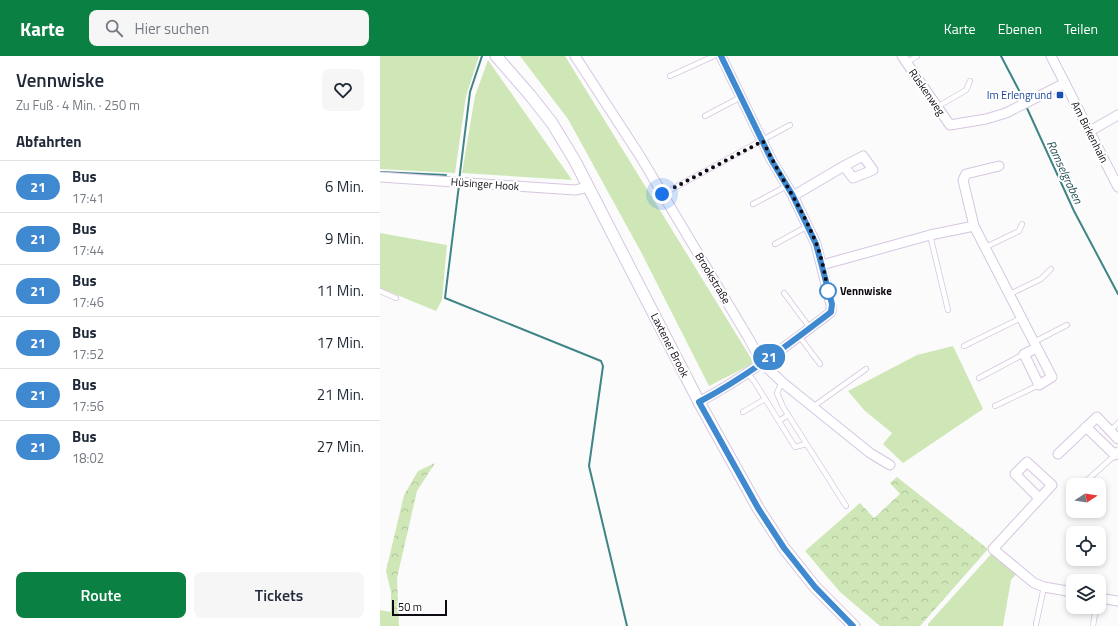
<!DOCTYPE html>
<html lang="de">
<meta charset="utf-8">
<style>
body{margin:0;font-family:"Titillium Web",sans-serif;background:#f6f6f7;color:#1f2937;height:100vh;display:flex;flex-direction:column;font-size:15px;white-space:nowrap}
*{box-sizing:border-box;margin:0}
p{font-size:13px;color:#747a83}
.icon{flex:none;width:22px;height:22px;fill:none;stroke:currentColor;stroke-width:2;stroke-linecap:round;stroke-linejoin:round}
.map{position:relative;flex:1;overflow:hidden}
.details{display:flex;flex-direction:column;background:#fff;width:380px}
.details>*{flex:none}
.badge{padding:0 8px;border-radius:13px;font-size:14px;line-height:26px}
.needle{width:26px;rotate:78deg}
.controls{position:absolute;left:686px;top:422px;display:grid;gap:8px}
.controls a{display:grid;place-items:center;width:40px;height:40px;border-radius:8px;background:#fff;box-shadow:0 2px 6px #0003;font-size:20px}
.scale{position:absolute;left:12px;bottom:10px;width:55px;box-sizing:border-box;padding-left:4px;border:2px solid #0f0912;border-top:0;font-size:11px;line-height:14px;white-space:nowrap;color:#0f0912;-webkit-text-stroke:3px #fff;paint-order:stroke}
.you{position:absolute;width:20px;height:20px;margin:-10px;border:3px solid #fff;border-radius:50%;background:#1a73e8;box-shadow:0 0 0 6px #1a73e833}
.map>.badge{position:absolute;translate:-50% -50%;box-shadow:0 0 0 2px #fff}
h2{padding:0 16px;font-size:15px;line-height:36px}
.round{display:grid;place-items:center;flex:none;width:42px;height:42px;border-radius:8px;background:#f6f6f7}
.headline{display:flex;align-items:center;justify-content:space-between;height:68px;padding:0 16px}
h1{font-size:19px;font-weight:600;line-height:30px}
.button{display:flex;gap:8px;margin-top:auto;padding:8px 16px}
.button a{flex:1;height:46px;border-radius:8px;background:#0b8043;color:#fff;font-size:16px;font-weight:600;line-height:46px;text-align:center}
.button a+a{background:#f6f6f7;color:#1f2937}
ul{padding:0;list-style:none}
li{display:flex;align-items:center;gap:12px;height:52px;padding:0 16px;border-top:1px solid #e0e1e3}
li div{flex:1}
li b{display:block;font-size:15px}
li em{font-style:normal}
li .badge{min-width:44px;font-weight:700;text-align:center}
header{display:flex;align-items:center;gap:24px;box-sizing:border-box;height:56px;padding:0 20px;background:#0b8043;color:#fff}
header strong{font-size:19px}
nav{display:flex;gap:22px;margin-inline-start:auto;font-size:14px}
.search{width:280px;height:36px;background:#f6f6f7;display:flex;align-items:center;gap:10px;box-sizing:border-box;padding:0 14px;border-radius:8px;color:#747a83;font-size:15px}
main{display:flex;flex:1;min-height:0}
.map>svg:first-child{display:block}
.green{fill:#cfe7b7}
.forest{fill:url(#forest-crowns)}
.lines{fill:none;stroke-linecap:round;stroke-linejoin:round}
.stream{stroke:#3f8486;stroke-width:2}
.service-casing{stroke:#d7c6e2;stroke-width:6}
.minor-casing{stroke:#d7c6e2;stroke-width:11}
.tertiary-casing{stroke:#d7c6e2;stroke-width:13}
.service{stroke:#fff;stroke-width:4.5}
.minor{stroke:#fff;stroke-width:9}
.tertiary{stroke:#fff;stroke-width:11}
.line-casing{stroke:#fff;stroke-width:9}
.line{stroke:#3f89d0;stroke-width:6}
.walk{stroke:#0f0912;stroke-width:4;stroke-dasharray:0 7.2}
.transit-dot{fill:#1a4fb4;stroke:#fff;stroke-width:1.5}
.stop-dot{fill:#fff;stroke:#3f89d0;stroke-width:2}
.labels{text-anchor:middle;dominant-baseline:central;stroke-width:4;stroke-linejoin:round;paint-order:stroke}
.street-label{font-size:11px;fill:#0f0912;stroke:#fff}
.transit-label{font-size:11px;fill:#164399;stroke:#fff;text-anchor:end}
.stop-label{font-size:11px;font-weight:bold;fill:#0f0912;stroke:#fff;text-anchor:start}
.water-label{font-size:12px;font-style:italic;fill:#1f4d4d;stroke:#fff}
</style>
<header>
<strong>Karte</strong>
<div class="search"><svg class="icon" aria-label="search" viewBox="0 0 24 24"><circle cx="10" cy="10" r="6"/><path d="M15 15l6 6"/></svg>Hier suchen</div>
<nav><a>Karte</a><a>Ebenen</a><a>Teilen</a></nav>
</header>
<main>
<section class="details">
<div class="headline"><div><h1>Vennwiske</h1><p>Zu Fuß · 4 Min. · 250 m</p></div><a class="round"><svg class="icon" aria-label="heart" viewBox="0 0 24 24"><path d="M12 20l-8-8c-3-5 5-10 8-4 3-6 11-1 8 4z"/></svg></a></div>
<h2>Abfahrten</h2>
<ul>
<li><span class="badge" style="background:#3f89d0;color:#fff">21</span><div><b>Bus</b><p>17:41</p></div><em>6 Min.</em></li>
<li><span class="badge" style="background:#3f89d0;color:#fff">21</span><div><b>Bus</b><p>17:44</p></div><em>9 Min.</em></li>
<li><span class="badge" style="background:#3f89d0;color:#fff">21</span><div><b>Bus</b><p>17:46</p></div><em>11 Min.</em></li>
<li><span class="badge" style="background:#3f89d0;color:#fff">21</span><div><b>Bus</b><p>17:52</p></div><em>17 Min.</em></li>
<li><span class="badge" style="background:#3f89d0;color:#fff">21</span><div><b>Bus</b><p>17:56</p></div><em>21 Min.</em></li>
<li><span class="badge" style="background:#3f89d0;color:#fff">21</span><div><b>Bus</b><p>18:02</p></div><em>27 Min.</em></li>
</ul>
<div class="button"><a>Route</a><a>Tickets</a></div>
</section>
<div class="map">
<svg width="738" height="570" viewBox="0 0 738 570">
<defs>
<pattern id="forest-crowns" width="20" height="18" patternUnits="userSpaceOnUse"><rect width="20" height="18" fill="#cfe7b7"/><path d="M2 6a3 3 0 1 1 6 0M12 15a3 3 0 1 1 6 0" fill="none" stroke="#b1c59c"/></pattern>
</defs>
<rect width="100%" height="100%" fill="#fbfbfb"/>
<g class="green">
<polygon points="0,0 99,0 86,40 75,117 0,113"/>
<polygon points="140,0 185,0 374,307 329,330 261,196 188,63"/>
<polygon points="108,4 192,124 82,117 95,40"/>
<polygon points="0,177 67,189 62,244 56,255 0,232"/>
<polygon points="573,290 603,353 523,407 503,388 512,377 484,354 468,335 537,299"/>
<polygon points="613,496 638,516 631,524 623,570 548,570 548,568"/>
<polygon points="0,554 11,556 11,570 0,570"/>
</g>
<g class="forest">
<polygon points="55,407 37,435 17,522 19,570 11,570 11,536 6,515 24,439 38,415"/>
<polygon points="517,421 608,493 540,570 500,570 460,536 425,495 480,447 494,462 520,438 510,427"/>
</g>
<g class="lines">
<g class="stream">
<polyline points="621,0 644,44"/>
<polyline points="646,50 694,155 738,238"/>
<polyline points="0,116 66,119"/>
<polyline points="79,125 90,36 102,0"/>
<polyline points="79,129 65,242 221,305 223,310 209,410 247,570"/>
</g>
<defs>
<g id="service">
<polyline points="526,7 537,0"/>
<polyline points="290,20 334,0"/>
<polyline points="557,51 586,34 590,25"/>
<polyline points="325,60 361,41"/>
<polyline points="283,138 410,69"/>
<polyline points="373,148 407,130"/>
<polyline points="550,179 568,254"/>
<polyline points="395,188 428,170"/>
<polyline points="606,191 639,175 642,168"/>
<polyline points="0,235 16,242"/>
<polyline points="404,237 430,272"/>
<polyline points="630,238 661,223 671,213"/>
<polyline points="419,280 440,308"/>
<polyline points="654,286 687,269"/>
<polyline points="584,290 641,262"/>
<polyline points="367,317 374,325 415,391 426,388"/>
<polyline points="599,322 644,298"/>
<polyline points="402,326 397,337 403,351 466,450"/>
<polyline points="434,350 486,313"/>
<polyline points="615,350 659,329"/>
<polyline points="363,356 385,343"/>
<polyline points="399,365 408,359"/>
<polyline points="730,375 738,367"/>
<polyline points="702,429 735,399"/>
<polyline points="656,568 664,531"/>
<polyline points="713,570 716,551"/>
</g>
<g id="minor">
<polyline points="195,0 260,100 369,283 382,307 402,326 490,397 510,409"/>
<polyline points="522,0 570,69 606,63 626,57 685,27"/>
<polyline points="671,0 738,131"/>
<polyline points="710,75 738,59"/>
<polyline points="0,121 195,134 209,131"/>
<polyline points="413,140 464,110 473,122 493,114 483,100 464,110"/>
<polyline points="594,170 583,124 586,118 619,110"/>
<polyline points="442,209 550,179 594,170 657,292 644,298 659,329 672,321 657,292"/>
<path d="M319 346C366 321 409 288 451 256V249L436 188 413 140 392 105 341 0"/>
<polyline points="706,371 735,399 738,396"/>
<polyline points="678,398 717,361 738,383"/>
<polyline points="659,442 635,418 647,406 672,429 613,493 654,527 664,531 693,536"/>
<polyline points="719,542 738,545"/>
</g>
<polyline id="tertiary" points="116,0 150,39 172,67 195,105 319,346 378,452 404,492 435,531 474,570"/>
</defs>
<use href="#service" class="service-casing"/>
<use href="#minor" class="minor-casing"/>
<use href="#tertiary" class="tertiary-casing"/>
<use href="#service" class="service"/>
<use href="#minor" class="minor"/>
<use href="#tertiary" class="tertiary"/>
</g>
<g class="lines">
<defs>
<path id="line" d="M341 0 392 105 413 140 436 188 452 248 451 256C409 288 366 321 319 346L378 452 404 492 435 531 473 570"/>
</defs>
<use href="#line" class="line-casing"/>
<use href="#line" class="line"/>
<path class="walk" d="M282 138 383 85C399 120 422 151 436 187 442 202 445 219 448 235"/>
</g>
<rect class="transit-dot" x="676" y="35" width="8" height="8" rx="2"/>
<circle class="stop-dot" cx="448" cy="235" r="8"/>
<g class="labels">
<g class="street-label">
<text transform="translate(547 36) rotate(55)">Rüskenweg</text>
<text transform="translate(710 76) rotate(63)">Am Birkenhain</text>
<text transform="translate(105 128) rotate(4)">Hüsinger Hook</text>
<text transform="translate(333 222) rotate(59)">Brookstraße</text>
<text transform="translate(290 289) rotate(63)">Laxtener Brook</text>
</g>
<g class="transit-label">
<text x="672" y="39">Im Erlengrund</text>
</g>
<g class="stop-label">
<text x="460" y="235">Vennwiske</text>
</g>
<g class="water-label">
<text transform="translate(685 116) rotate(65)">Ramselgraben</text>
</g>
</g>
</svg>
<div class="controls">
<a><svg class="needle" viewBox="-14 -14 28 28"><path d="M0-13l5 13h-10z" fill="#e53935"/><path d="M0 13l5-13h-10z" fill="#747a83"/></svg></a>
<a><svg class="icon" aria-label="locate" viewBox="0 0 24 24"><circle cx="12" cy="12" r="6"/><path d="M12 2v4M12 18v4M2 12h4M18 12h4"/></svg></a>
<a><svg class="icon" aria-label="layers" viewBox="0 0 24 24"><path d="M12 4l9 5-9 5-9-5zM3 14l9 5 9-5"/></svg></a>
</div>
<div class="scale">50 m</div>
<div class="you" style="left:282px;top:138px"></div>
<b class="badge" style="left:389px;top:301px;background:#3f89d0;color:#fff">21</b>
</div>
</main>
